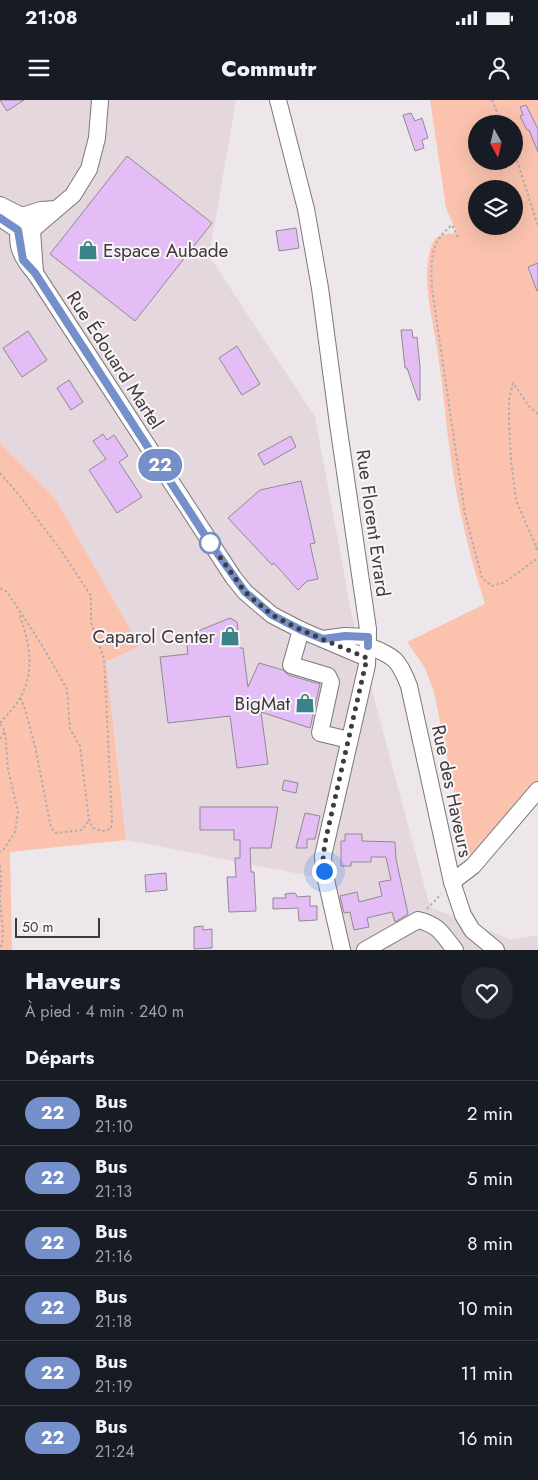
<!DOCTYPE html>
<html lang="fr">
<meta charset="utf-8">
<style>
body{margin:0;font-family:Jost,sans-serif;background:#242831;color:#f1f3f6;height:100vh;display:flex;flex-direction:column;font-size:19px;white-space:nowrap}
*{box-sizing:border-box;margin:0}
p{font-size:16px;color:#9ea1a6}
.icon{flex:none;width:28px;height:28px;fill:none;stroke:currentColor;stroke-width:2;stroke-linecap:round;stroke-linejoin:round}
.map{position:relative;height:850px;overflow:hidden}
.panel{display:flex;flex-direction:column;background:#171b24;flex:1}
.panel>*{flex:none}
.badge{padding:0 10px;border-radius:16px;font-size:18px;line-height:32px}
.needle{width:32px;rotate:172deg}
.tools{position:absolute;left:468px;top:15px;display:grid;gap:10px}
.tools a{display:grid;place-items:center;width:55px;height:55px;border-radius:50%;background:#171b24;box-shadow:0 5px 20px #0002;font-size:25px}
.scale{position:absolute;left:15px;bottom:12px;width:85px;box-sizing:border-box;padding-left:5px;border:2px solid #3d3b3c;border-top:0;font-size:14px;line-height:18px;white-space:nowrap;color:#3d3b3c;-webkit-text-stroke:4px #faf4f7;paint-order:stroke}
.you{position:absolute;width:25px;height:25px;margin:-12px;border:4px solid #fff;border-radius:50%;background:#1a73e8;box-shadow:0 0 0 8px #1a73e833}
.map>.badge{position:absolute;translate:-50% -50%;box-shadow:0 0 0 2px #fff}
h2{padding:0 25px;font-size:19px;line-height:45px}
.round{display:grid;place-items:center;flex:none;width:52px;height:52px;border-radius:26px;background:#242831}
.summary{display:flex;align-items:center;justify-content:space-between;height:85px;padding:0 25px}
h1{font-size:24px;font-weight:800;line-height:38px}
ul{padding:0;list-style:none}
li{display:flex;align-items:center;gap:15px;height:65px;padding:0 25px;border-top:1px solid #363941}
li div{flex:1}
li b{display:block;font-size:19px}
li em{font-style:normal}
li .badge{min-width:55px;font-weight:700;text-align:center}
.status{display:flex;justify-content:space-between;align-items:center;height:35px;padding:0 25px;background:#171b24;direction:ltr}
.status svg{height:14px;fill:currentColor}
header{display:flex;justify-content:space-between;align-items:center;height:65px;padding:0 25px;background:#171b24;font-size:22px;font-weight:800}
.map>svg:first-child{display:block}
.built{fill:#e4d7dd}
.green{fill:#fbc3ae;fill-rule:evenodd}
.building{fill:#e5bdf6;stroke:#8e8b8f}
.lines{fill:none;stroke-linecap:round;stroke-linejoin:round}
.minor-casing{stroke:#7d777a;stroke-width:18}
.path{stroke:#b1acaf;stroke-width:2;stroke-dasharray:2.5 2.5;stroke-linecap:butt}
.minor{stroke:#fff;stroke-width:16}
.line-casing{stroke:#fff;stroke-width:11}
.line{stroke:#748fc9;stroke-width:8}
.walk{stroke:#3d3b3c;stroke-width:5;stroke-dasharray:0 9}
.stop-dot{fill:#fff;stroke:#748fc9;stroke-width:2.5}
.labels{text-anchor:middle;dominant-baseline:central;stroke-width:4;stroke-linejoin:round;paint-order:stroke}
.poi-label{font-size:19px;fill:#3d3b3c;stroke:#faf4f7;text-anchor:end}
.street-label{font-size:19px;fill:#3d3b3c;stroke:#faf4f7}
</style>
<div class="status"><b>21:08</b><svg viewBox="0 0 49 12"><path d="M0 12V9h3v3zM5 12V6h3v6zM10 12V3h3v9zM15 12V0h3v12zM26 1h20v11H26zM47 4h2v5h-2z"/></svg></div>
<header><svg class="icon" aria-label="menu" viewBox="0 0 24 24"><path d="M4 6h16M4 12h16M4 18h16"/></svg>Commutr<svg class="icon" aria-label="person" viewBox="0 0 24 24"><circle cx="12" cy="8" r="4"/><path d="M4 21q1-7 8-7t8 7"/></svg></header>
<div class="map">
<svg width="538" height="850" viewBox="0 0 538 850">
<rect width="100%" height="100%" fill="#ede6ea"/>
<polygon class="built" points="0,0 236,0 209,156 315,317 352,516 430,807 512,840 538,835 538,850 346,850 331,780 126,740 106,562 140,546 55,398 0,343"/>
<g class="green">
<path d="M430 0H538V684L469 765 434 592 425 568 407 542 485 504C470 457 458 408 451 359 446 327 444 294 439 261 435 227 419 177 432 145 436 133 447 134 457 133L446 108ZM476 24H514V61H476ZM476 89H514V126H476Z"/>
<polygon points="0,343 55,398 140,546 106,562 126,740 10,752 12,850 0,850"/>
</g>
<g class="building">
<polygon points="0,0 24,0 7,11"/>
<polygon points="526,5 538,29 538,52 529,30 527,30 520,16 523,15 520,7"/>
<polygon points="411,13 415,21 422,18 428,38 422,40 424,48 415,51 403,15"/>
<polygon points="127,56 212,123 135,221 50,154"/>
<polygon points="296,128 299,148 279,151 276,131"/>
<polygon points="538,163 538,191 537,191 528,167"/>
<polygon points="401,230 412,230 413,238 417,237 420,267 420,300 418,300 407,268 405,268"/>
<polygon points="28,231 47,260 22,277 3,248"/>
<polygon points="237,246 260,284 242,295 219,258"/>
<polygon points="69,280 83,302 71,310 57,288"/>
<polygon points="103,334 107,340 114,335 128,356 119,362 142,397 117,413 89,370 106,359 93,341"/>
<polygon points="291,336 296,347 264,365 258,354"/>
<polygon points="301,381 315,443 310,444 318,479 307,481 298,490 274,463 272,465 228,418 260,390"/>
<polygon points="230,518 237,522 240,548 243,548 248,587 259,563 283,570 288,575 320,584 310,628 261,612 268,664 237,668 230,616 168,623 160,557 188,554 186,536"/>
<polygon points="284,680 298,683 296,693 282,690"/>
<polygon points="200,707 278,707 271,748 250,748 251,772 254,772 256,811 229,812 227,777 236,777 235,758 240,758 240,740 234,740 234,730 200,730"/>
<polygon points="305,713 320,716 315,739 307,739 307,748 296,748"/>
<polygon points="345,734 362,734 362,741 395,742 396,759 408,814 395,822 392,812 367,818 369,827 354,830 350,812 344,813 340,796 357,792 359,802 382,796 379,782 391,780 386,757 371,757 371,762 351,762 351,766 341,766 341,741 345,741"/>
<polygon points="166,773 167,790 146,792 145,775"/>
<polygon points="294,793 296,794 297,797 310,796 310,806 317,806 317,820 299,821 298,808 273,809 273,798 286,798 285,794"/>
<polygon points="203,826 203,830 212,829 212,848 194,849 194,827"/>
</g>
<g class="lines">
<defs>
<g id="minor">
<polyline points="278,0 306,109 320,188 338,324 368,529 367,565 323,756 324,771 342,850"/>
<polyline points="0,105 22,116 41,110 56,109"/>
<path d="M22 116C14 140 18 154 35 173L233 477 245 492 272 515 301 530 367 558"/>
<polyline points="0,118 18,130 32,130 73,95 89,69 97,38 100,0"/>
<polyline points="26,122 32,130 35,173"/>
<polyline points="301,530 291,565 328,576 331,582 320,633 349,640"/>
<polyline points="323,539 345,536 368,537"/>
<path d="M368 546C395 556 399 560 409 586L452 782 463 815 472 830 496 850"/>
<polyline points="452,782 473,766 538,690"/>
<path d="M365 850 418 820C439 825 442 834 455 850"/>
</g>
</defs>
<use href="#minor" class="minor-casing"/>
<g class="path">
<polyline points="492,0 502,24"/>
<polyline points="514,51 538,126"/>
<path d="M458 137 452 125C429 143 431 162 432 189L465 414 482 478 492 486 505 482 538 458"/>
<polyline points="538,314 529,306 513,283 509,300 509,320 511,360 516,400 538,451"/>
<polyline points="0,373 19,395 63,453 91,496 91,522 104,559 112,718 111,729 102,731 93,728 89,720 80,646 70,629 67,589 40,542 7,492 0,488"/>
<polyline points="536,449 538,443"/>
<polyline points="20,598 24,606 35,646 51,728 56,733 82,730 89,720"/>
<path d="M0 623C7 615 15 607 20 598 36 570 29 542 19 513"/>
<polyline points="0,624 5,631 8,669 18,712 15,732 3,750 0,752"/>
<polyline points="0,639 5,631"/>
<path d="M0 765C1 776 1 786 0 797 0 814 6 834 0 850"/>
<polyline points="427,809 441,794"/>
</g>
<use href="#minor" class="minor"/>
</g>
<g class="lines">
<defs>
<polyline id="line" points="0,118 18,130 23,160 35,173 210,443 245,492 272,515 301,530 323,539 345,536 368,537 368,546"/>
</defs>
<use href="#line" class="line-casing"/>
<use href="#line" class="line"/>
<polyline class="walk" points="210,443 245,492 272,515 301,530 367,558 326,738 323,756 324,771"/>
</g>
<defs>
<symbol id="shop-bare" viewBox="-9 -9 18 18"><path d="M-5-2.5h2.3a2.7 3.5 0 0 1 5.4 0H5L5.5 6h-11ZM-1.5-2.5h3a1.5 2.3 0 0 0-3 0Z" fill="#3b8388" stroke="#faf4f7" stroke-width="2.5" paint-order="stroke"/></symbol>
</defs>
<g fill-rule="evenodd">
<use href="#shop-bare" x="74" y="136" width="28" height="28"/>
<use href="#shop-bare" x="216" y="522" width="28" height="28"/>
<use href="#shop-bare" x="291" y="589" width="28" height="28"/>
</g>
<circle class="stop-dot" cx="210" cy="443" r="10"/>
<g class="labels">
<g class="poi-label">
<text x="103" y="150" text-anchor="start">Espace Aubade</text>
<text x="215" y="536">Caparol Center</text>
<text x="290" y="603">BigMat</text>
</g>
<g class="street-label">
<text transform="translate(115 260) rotate(57)">Rue Édouard Martel</text>
<text transform="translate(373 423) rotate(82)">Rue Florent Evrard</text>
<text transform="translate(452 691) rotate(78)">Rue des Haveurs</text>
</g>
</g>
</svg>
<div class="tools">
<a><svg class="needle" viewBox="-14 -14 28 28"><path d="M0-13l5 13h-10z" fill="#e53935"/><path d="M0 13l5-13h-10z" fill="#9ea1a6"/></svg></a>
<a><svg class="icon" aria-label="layers" viewBox="0 0 24 24"><path d="M12 4l9 5-9 5-9-5zM3 14l9 5 9-5"/></svg></a>
</div>
<div class="scale">50 m</div>
<div class="you" style="left:324px;top:771px"></div>
<b class="badge" style="left:160px;top:365px;background:#748fc9;color:#fff">22</b>
</div>
<section class="panel">
<div class="summary"><div><h1>Haveurs</h1><p>À pied · 4 min · 240 m</p></div><a class="round"><svg class="icon" aria-label="heart" viewBox="0 0 24 24"><path d="M12 20l-8-8c-3-5 5-10 8-4 3-6 11-1 8 4z"/></svg></a></div>
<h2>Départs</h2>
<ul>
<li><span class="badge" style="background:#748fc9;color:#fff">22</span><div><b>Bus</b><p>21:10</p></div><em>2 min</em></li>
<li><span class="badge" style="background:#748fc9;color:#fff">22</span><div><b>Bus</b><p>21:13</p></div><em>5 min</em></li>
<li><span class="badge" style="background:#748fc9;color:#fff">22</span><div><b>Bus</b><p>21:16</p></div><em>8 min</em></li>
<li><span class="badge" style="background:#748fc9;color:#fff">22</span><div><b>Bus</b><p>21:18</p></div><em>10 min</em></li>
<li><span class="badge" style="background:#748fc9;color:#fff">22</span><div><b>Bus</b><p>21:19</p></div><em>11 min</em></li>
<li><span class="badge" style="background:#748fc9;color:#fff">22</span><div><b>Bus</b><p>21:24</p></div><em>16 min</em></li>
</ul>
</section>
